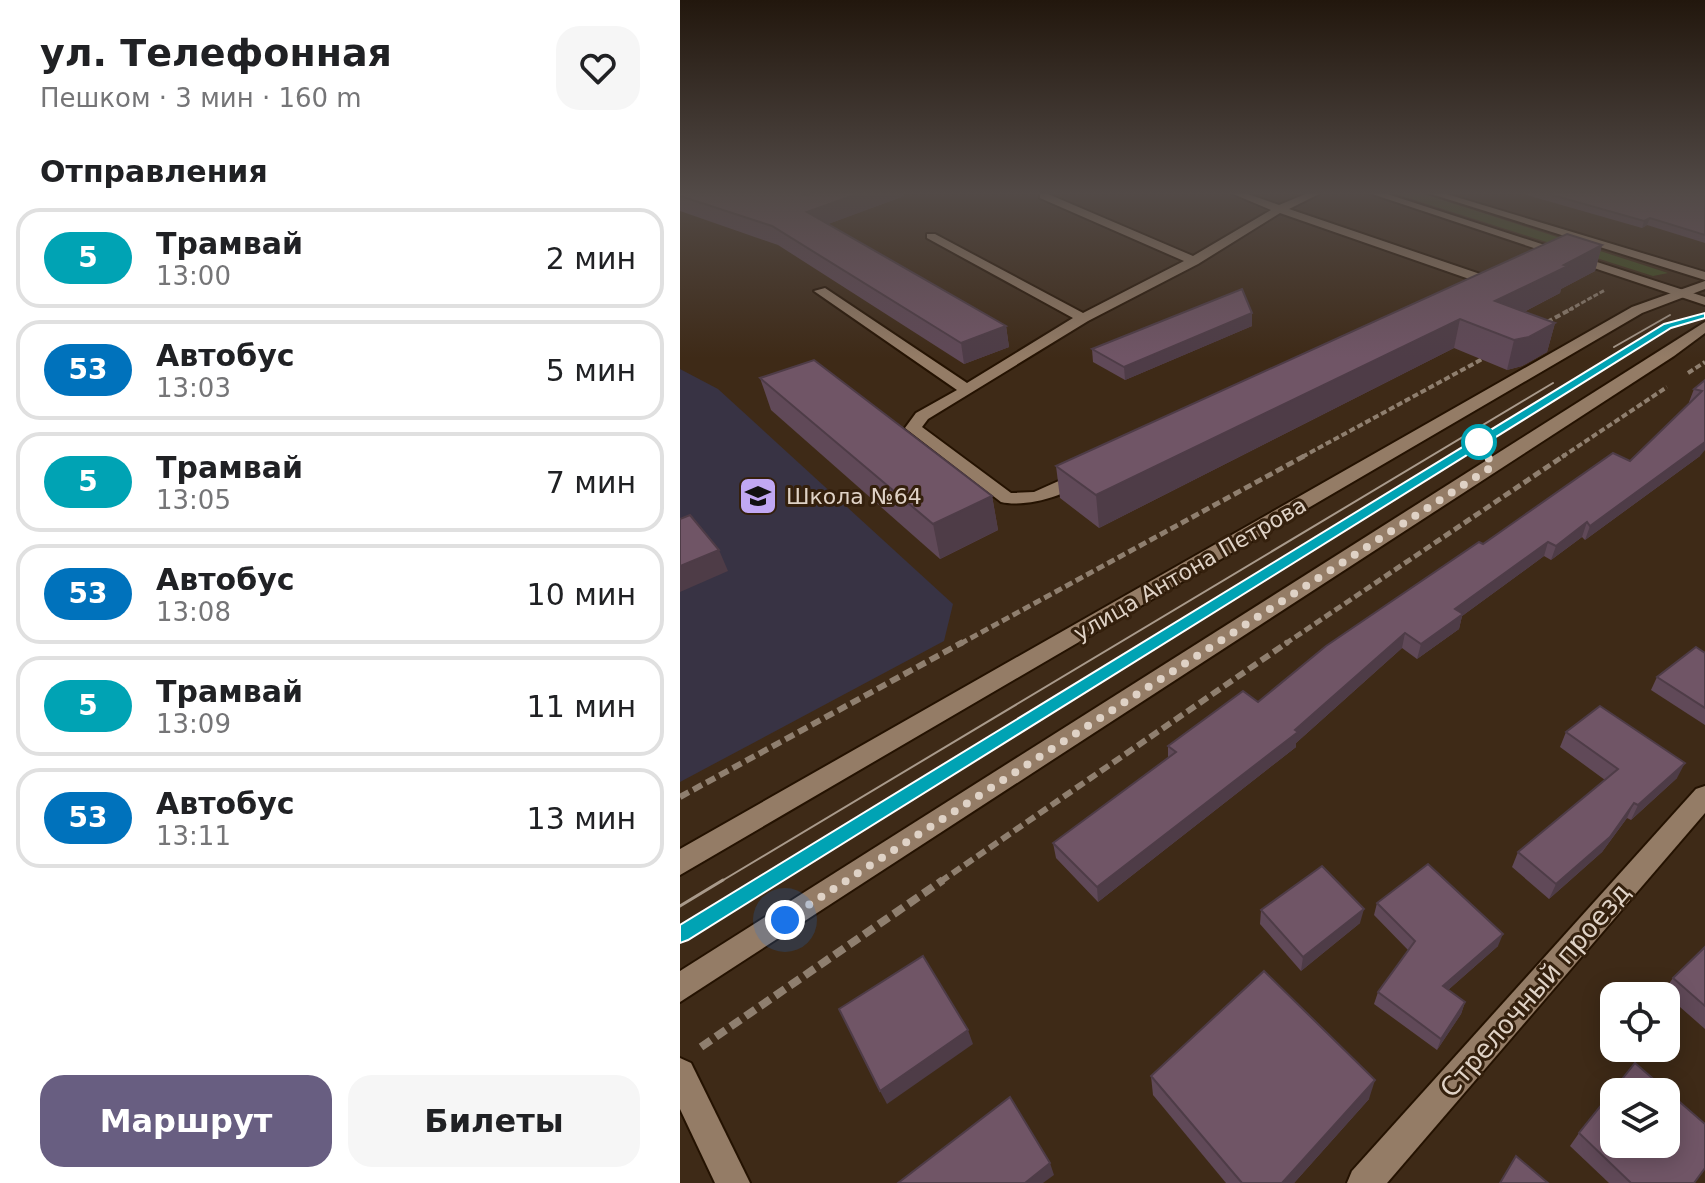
<!DOCTYPE html>
<html lang="ru">
<meta charset="utf-8">
<style>
body{margin:0;font-family:"DejaVu Sans",sans-serif;background:#f6f6f6;color:#202124;height:100vh;display:flex;flex-direction:column;font-size:30px;white-space:nowrap}
*{box-sizing:border-box;margin:0}
p{font-size:26px;color:#757577}
.icon{flex:none;width:44px;height:44px;fill:none;stroke:currentColor;stroke-width:2;stroke-linecap:round;stroke-linejoin:round}
.map{position:relative;flex:1;overflow:hidden}
.sheet{display:flex;flex-direction:column;background:#fff;width:680px}
.sheet>*{flex:none}
.badge{padding:0 16px;border-radius:26px;font-size:28px;line-height:52px}
.controls{position:absolute;left:920px;top:982px;display:grid;gap:16px}
.controls a{display:grid;place-items:center;width:80px;height:80px;border-radius:16px;background:#fff;box-shadow:0 4px 20px #0003;font-size:40px}
.you{position:absolute;width:40px;height:40px;margin:-20px;border:6px solid #fff;border-radius:50%;background:#1a73e8;box-shadow:0 0 0 12px #1a73e833}
.map>.badge{position:absolute;translate:-50% -50%;box-shadow:0 0 0 4px #fff}
h2{padding:0 40px;font-size:30px;line-height:72px}
.round{display:grid;place-items:center;flex:none;width:84px;height:84px;border-radius:24px;background:#f6f6f6}
.head{display:flex;align-items:center;justify-content:space-between;height:136px;padding:0 40px}
h1{font-size:38px;font-weight:600;line-height:60px}
.primary-button{display:flex;gap:16px;margin-top:auto;padding:16px 40px}
.primary-button a{flex:1;height:92px;border-radius:24px;background:#685e81;color:#fff;font-size:32px;font-weight:600;line-height:92px;text-align:center}
.primary-button a+a{background:#f6f6f6;color:#202124}
ul{padding:0;list-style:none}
li{display:flex;align-items:center;gap:24px;height:100px;margin:0 16px 12px;padding:0 24px;border:4px solid #e0e0e0;border-radius:24px}
li div{flex:1}
li b{display:block;font-size:30px}
li em{font-style:normal}
li .badge{min-width:88px;font-weight:700;text-align:center}
main{display:flex;flex:1;min-height:0}
.map>svg:first-child{display:block}
.education{fill:#383344}
.green{fill:#41501f}
.lines{fill:none;stroke-linecap:round;stroke-linejoin:round}
.lane-casing{stroke:#241201;stroke-width:4}
.street-casing{stroke:#241201;stroke-width:4}
.secondary-casing{stroke:#241201;stroke-width:4}
.path-far4{stroke:#8f7f6f;stroke-width:3;stroke-dasharray:5 2;stroke-linecap:butt}
.path-far3{stroke:#8f7f6f;stroke-width:4;stroke-dasharray:6 3;stroke-linecap:butt}
.path-far2{stroke:#8f7f6f;stroke-width:5;stroke-dasharray:8 4;stroke-linecap:butt}
.path-far1{stroke:#8f7f6f;stroke-width:6;stroke-dasharray:10 5;stroke-linecap:butt}
.path{stroke:#8f7f6f;stroke-width:8;stroke-dasharray:12 6;stroke-linecap:butt}
.lane{fill:#947c66;fill-rule:evenodd}
.street{fill:#947c66;fill-rule:evenodd}
.secondary{fill:#947c66;fill-rule:evenodd}
.tram-far1{stroke:#a99a8b;stroke-width:2}
.tram{stroke:#a99a8b;stroke-width:3}
.wall{fill:#604958}
.shaded-wall{fill:#4e3c47}
.building{fill:#705566;stroke:#4e3c47;stroke-width:2;fill-rule:evenodd}
.line{fill:#00a3b4;stroke:#fff;stroke-width:2}
.walk{stroke:#dfd2c6;stroke-width:8;stroke-dasharray:0 14.4}
.stop-dot{fill:#fff;stroke:#00a3b4;stroke-width:4}
.labels{text-anchor:middle;dominant-baseline:central;stroke-width:6;stroke-linejoin:round;paint-order:stroke}
.poi-label{font-size:22px;fill:#dfd2c6;stroke:#34200d;text-anchor:start}
.street-label{font-size:22px;fill:#dfd2c6;stroke:#34200d}
.near-street-label{font-size:26px;fill:#dfd2c6;stroke:#34200d}
</style>
<main>
<section class="sheet">
<div class="head"><div><h1>ул. Телефонная</h1><p>Пешком · 3 мин · 160 m</p></div><a class="round"><svg class="icon" aria-label="heart" viewBox="0 0 24 24"><path d="M12 20l-8-8c-3-5 5-10 8-4 3-6 11-1 8 4z"/></svg></a></div>
<h2>Отправления</h2>
<ul>
<li><span class="badge" style="background:#00a3b4;color:#fff">5</span><div><b>Трамвай</b><p>13:00</p></div><em>2 мин</em></li>
<li><span class="badge" style="background:#0072bc;color:#fff">53</span><div><b>Автобус</b><p>13:03</p></div><em>5 мин</em></li>
<li><span class="badge" style="background:#00a3b4;color:#fff">5</span><div><b>Трамвай</b><p>13:05</p></div><em>7 мин</em></li>
<li><span class="badge" style="background:#0072bc;color:#fff">53</span><div><b>Автобус</b><p>13:08</p></div><em>10 мин</em></li>
<li><span class="badge" style="background:#00a3b4;color:#fff">5</span><div><b>Трамвай</b><p>13:09</p></div><em>11 мин</em></li>
<li><span class="badge" style="background:#0072bc;color:#fff">53</span><div><b>Автобус</b><p>13:11</p></div><em>13 мин</em></li>
</ul>
<div class="primary-button"><a>Маршрут</a><a>Билеты</a></div>
</section>
<div class="map">
<svg width="1025" height="1183" viewBox="0 0 1025 1183">
<rect width="100%" height="100%" fill="#3e2a17"/>
<polygon class="education" points="0,369 38,389 273,604 264,641 0,782"/>
<polygon class="green" points="713,193 741,193 988,273 973,276"/>
<g class="lines">
<defs>
<path id="lane" d="M551 193H565L599 205 628 193H641L609 209 806 276V285L795 293H787V287L795 281 600 213 518 264 408 321 248 419 242 427 331 493 354 492 401 471 410 476C392 495 346 508 321 502L225 428 236 413 277 390 134 291 145 288 287 383 393 318 247 238V234H255L403 313 504 261 360 198V194H368L513 256 591 210Z"/>
<g id="street">
<polygon points="689,193 704,193 1025,297 1025,305"/>
<polygon points="748,193 763,193 1025,272 1025,280"/>
<polygon points="1025,786 1025,813 707,1183 667,1183 672,1171 1016,789"/>
<polygon points="0,1058 11,1063 70,1183 35,1183 0,1109"/>
</g>
<g id="secondary">
<polygon points="1025,281 1025,289 962,313 0,875 0,849 952,307"/>
<polygon points="1025,322 1025,333 994,356 0,1002 0,971"/>
</g>
</defs>
<use href="#lane" class="lane-casing"/>
<use href="#street" class="street-casing"/>
<use href="#secondary" class="secondary-casing"/>
<polyline class="path-far4" points="889,310 925,290"/>
<g class="path-far3">
<polyline points="867,322 893,308"/>
<polyline points="1008,373 1025,362"/>
<polyline points="622,457 806,357"/>
<polyline points="882,457 987,387"/>
</g>
<g class="path-far2">
<polyline points="280,644 626,455"/>
<polyline points="605,644 885,455"/>
</g>
<g class="path-far1">
<polyline points="0,797 283,642"/>
<polyline points="260,882 608,642"/>
</g>
<polyline class="path" points="21,1047 263,880"/>
<use href="#lane" class="lane"/>
<use href="#street" class="street"/>
<use href="#secondary" class="secondary"/>
<g class="tram-far1">
<polyline points="934,347 990,315"/>
<polyline points="40,882 873,383"/>
<polyline points="83,882 988,326 1025,316"/>
</g>
<g class="tram">
<polyline points="0,906 43,880"/>
<polyline points="0,933 86,880"/>
</g>
</g>
<g class="wall">
<polygon points="0,193 224,193 224,196 148,224 326,326 329,347 284,364 98,245 0,211"/>
<polygon points="840,193 1025,193 1025,243 967,225 962,228"/>
<polygon points="922,245 915,271 881,289 880,293 844,312 875,323 867,352 842,366 827,370 774,348 419,528 380,498 376,466"/>
<polygon points="572,313 572,326 445,380 413,362 412,349"/>
<polygon points="80,378 312,496 318,530 260,559 91,410"/>
<polygon points="1025,380 1020,456 905,540 902,537 871,560 864,556 782,616 779,629 737,659 722,648 616,743 616,747 418,902 376,858 373,843 488,758 488,746 578,702 803,544 950,461 1010,403 1009,402 1014,389"/>
<polygon points="1025,653 1025,725 971,690 977,677"/>
<polygon points="886,732 997,778 951,820 947,818 922,852 869,899 832,867 838,852 925,780 880,747"/>
<polygon points="697,903 818,946 768,990 785,1002 781,1014 757,1050 694,1004 698,992 728,950 694,915"/>
<polygon points="581,910 680,923 621,971 580,924"/>
<polygon points="1025,947 1025,1029 983,992 993,978"/>
<polygon points="471,1076 689,1099 614,1183 546,1183 473,1095"/>
<polygon points="899,1133 1014,1183 929,1183 890,1146"/>
</g>
<g class="shaded-wall">
<polygon points="180,193 224,193 224,196 132,230 127,212"/>
<polygon points="970,218 967,225 962,228 964,221"/>
<polygon points="922,245 915,271 881,289 880,293 809,330 815,301"/>
<polygon points="572,313 572,326 445,380 444,367"/>
<polygon points="780,319 774,348 419,528 416,495"/>
<polygon points="875,323 867,352 842,366 827,370 834,340"/>
<polygon points="326,326 329,347 284,364 281,343"/>
<polygon points="1025,442 1025,450 1020,456 905,540 910,526"/>
<polygon points="312,496 318,530 260,559 253,524"/>
<polygon points="907,522 902,537 871,560 876,546"/>
<polygon points="868,542 864,556 782,616 779,629 737,659 741,644 775,609"/>
<polygon points="39,550 48,571 0,592 0,566"/>
<polygon points="725,633 722,648 616,743 616,747 418,902 417,887 615,730"/>
<polygon points="1005,763 997,778 951,820 958,805"/>
<polygon points="954,803 947,818 922,852 869,899 876,884"/>
<polygon points="684,909 680,923 621,971 623,957"/>
<polygon points="823,934 818,946 759,998 763,986"/>
<polygon points="785,1002 781,1014 757,1050 761,1039"/>
<polygon points="288,1030 293,1044 207,1104 200,1091"/>
<polygon points="695,1080 689,1099 614,1183 602,1183"/>
<polygon points="370,1163 374,1175 363,1183 345,1183"/>
</g>
<g class="building">
<polygon points="0,193 118,193 126,195 132,193 180,193 127,212 326,326 281,343 92,226 0,196"/>
<polygon points="865,193 1025,193 1025,235 970,218 964,221"/>
<polygon points="887,234 922,245 884,265 888,266 815,301 875,323 849,337 834,340 780,319 416,495 376,466"/>
<polygon points="562,289 572,313 444,367 412,349"/>
<polygon points="134,360 312,496 253,524 80,378"/>
<polygon points="1025,380 1025,442 910,526 907,522 876,546 868,542 775,609 783,614 741,644 725,633 615,730 618,732 417,887 373,843 496,752 488,746 563,691 578,702 646,646 799,542 803,544 933,453 950,461 1022,391 1014,389"/>
<polygon points="10,515 39,550 0,566 0,519"/>
<polygon points="1016,647 1025,653 1025,708 977,677"/>
<polygon points="920,706 1005,763 958,805 954,803 930,837 876,884 838,852 938,769 886,732"/>
<polygon points="748,864 823,934 763,986 785,1002 761,1039 698,992 735,941 697,903"/>
<polygon points="642,866 684,909 623,957 581,910"/>
<polygon points="1025,947 1025,1006 993,978"/>
<polygon points="243,956 288,1030 200,1091 159,1009"/>
<polygon points="584,971 695,1080 602,1183 562,1183 471,1076"/>
<path d="M955 1063 1025 1124V1168L1014 1183H951L899 1133ZM934 1092H986V1144H934Z"/>
<polygon points="330,1097 370,1163 345,1183 218,1183"/>
<polygon points="836,1156 868,1183 820,1183"/>
</g>
<linearGradient id="sky" x2="0" y2="1"><stop stop-color="#22170d"/><stop offset="0.54" stop-color="#524a47"/><stop offset="1" stop-color="#524a47" stop-opacity="0"/></linearGradient>
<rect width="1025" height="358" fill="url(#sky)"/>
<polygon class="line" points="1025,313 1025,318 991,328 8,940 0,943 0,925 984,324"/>
<g class="lines">
<polyline class="walk" points="105,920 813,466 799,442"/>
</g>
<defs>
<symbol id="school-square" viewBox="-11 -11 22 22"><rect x="-9" y="-9" width="18" height="18" rx="4" fill="#c1a8f3" stroke="#34200d"/><path d="M0-5L7-2L0 1L-7-2ZM-4 1L0 2.5L4 1V4Q0 6-4 4Z" fill="#111"/></symbol>
</defs>
<g fill-rule="evenodd">
<use href="#school-square" x="56" y="474" width="44" height="44"/>
</g>
<circle class="stop-dot" cx="799" cy="442" r="16"/>
<g class="labels">
<g class="poi-label">
<text x="106" y="496">Школа №64</text>
</g>
<g class="street-label">
<text transform="translate(510 569) rotate(-30)">улица Антона Петрова</text>
</g>
<g class="near-street-label">
<text transform="translate(855 990) rotate(-49)">Стрелочный проезд</text>
</g>
</g>
</svg>
<div class="controls">
<a><svg class="icon" aria-label="locate" viewBox="0 0 24 24"><circle cx="12" cy="12" r="6"/><path d="M12 2v4M12 18v4M2 12h4M18 12h4"/></svg></a>
<a><svg class="icon" aria-label="layers" viewBox="0 0 24 24"><path d="M12 4l9 5-9 5-9-5zM3 14l9 5 9-5"/></svg></a>
</div>
<div class="you" style="left:105px;top:920px"></div>
</div>
</main>
